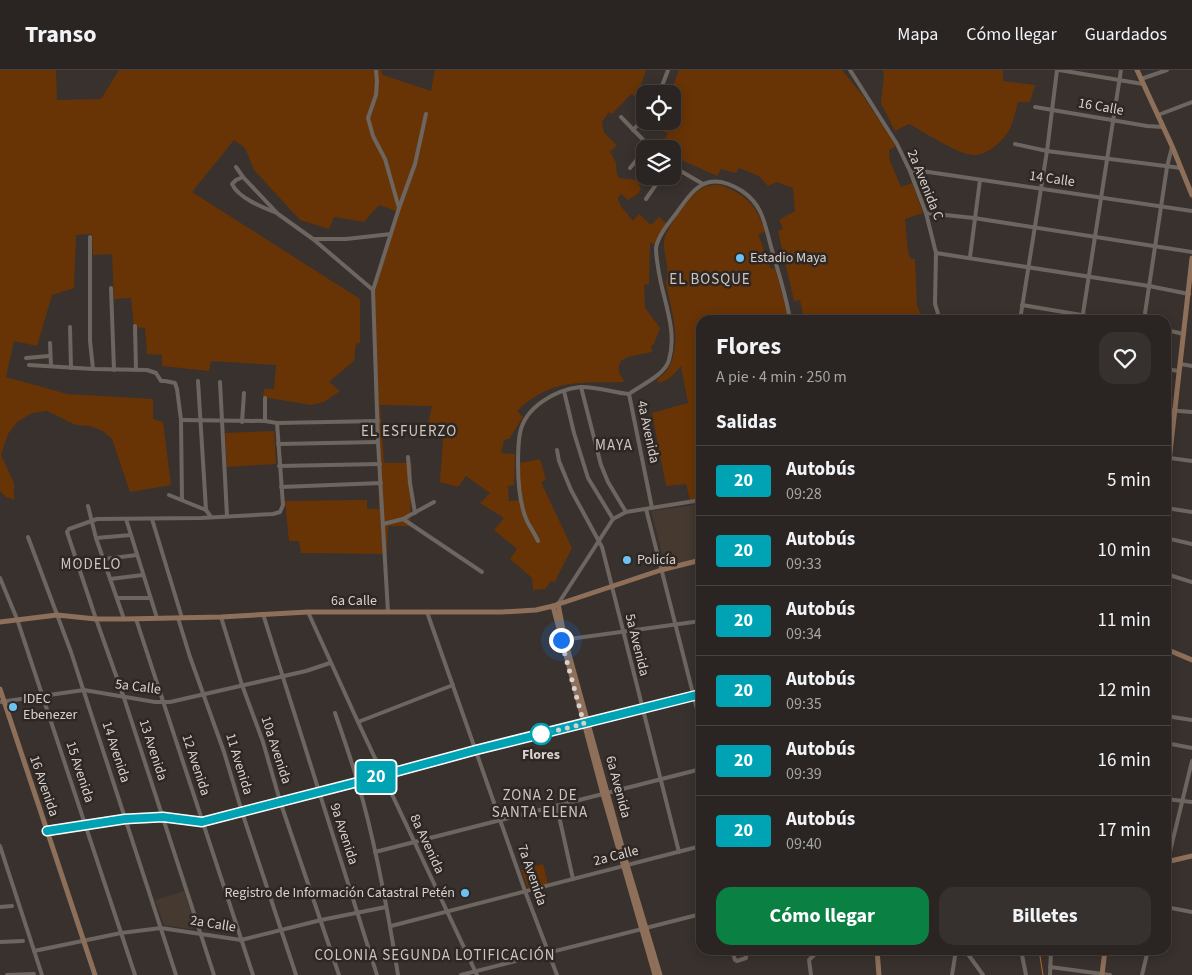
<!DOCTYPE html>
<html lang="es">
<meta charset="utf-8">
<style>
body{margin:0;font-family:"Source Sans 3",sans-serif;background:#36312f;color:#f1f3f6;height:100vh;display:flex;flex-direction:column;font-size:19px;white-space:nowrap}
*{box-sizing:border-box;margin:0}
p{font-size:16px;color:#a5a5a5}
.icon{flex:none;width:28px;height:28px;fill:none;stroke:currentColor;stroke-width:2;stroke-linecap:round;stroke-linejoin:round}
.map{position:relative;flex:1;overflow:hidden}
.details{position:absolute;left:696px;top:245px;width:475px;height:640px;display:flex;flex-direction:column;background:#2a2522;border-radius:15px;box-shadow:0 2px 12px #0003,0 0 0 1px #464240}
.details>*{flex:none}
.badge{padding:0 10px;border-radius:4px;font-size:18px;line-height:32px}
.tools{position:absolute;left:636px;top:15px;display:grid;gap:10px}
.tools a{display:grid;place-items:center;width:45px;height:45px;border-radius:10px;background:#2a2522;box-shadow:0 2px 12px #0003,0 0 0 1px #464240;font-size:25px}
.you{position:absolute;width:25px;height:25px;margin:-12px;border:4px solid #fff;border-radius:50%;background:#1a73e8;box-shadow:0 0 0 8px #1a73e833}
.map>.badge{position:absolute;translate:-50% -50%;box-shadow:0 0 0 2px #fff}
h2{padding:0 20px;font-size:19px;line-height:45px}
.round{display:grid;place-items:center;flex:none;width:52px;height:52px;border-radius:15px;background:#36312f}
.summary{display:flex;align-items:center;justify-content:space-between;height:85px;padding:0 20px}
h1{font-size:24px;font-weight:700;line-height:38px}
.button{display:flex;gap:10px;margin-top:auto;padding:10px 20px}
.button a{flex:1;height:58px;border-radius:15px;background:#0b8043;color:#fff;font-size:20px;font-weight:700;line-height:58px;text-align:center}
.button a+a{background:#36312f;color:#f1f3f6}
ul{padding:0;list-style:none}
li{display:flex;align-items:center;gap:15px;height:70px;padding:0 20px;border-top:1px solid #464240}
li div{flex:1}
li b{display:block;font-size:19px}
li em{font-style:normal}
li .badge{min-width:55px;font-weight:700;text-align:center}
header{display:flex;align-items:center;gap:30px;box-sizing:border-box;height:70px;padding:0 25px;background:#2a2522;border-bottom:1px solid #464240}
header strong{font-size:24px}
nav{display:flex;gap:28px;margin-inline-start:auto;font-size:18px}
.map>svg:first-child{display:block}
.built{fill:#453930}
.green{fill:#693405}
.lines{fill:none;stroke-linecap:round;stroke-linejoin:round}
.stream{stroke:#bb6a2b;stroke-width:1}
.street{stroke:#6d6560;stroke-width:4}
.secondary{stroke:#8e6f59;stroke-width:5}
.line-casing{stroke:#fff;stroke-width:11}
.line{stroke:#00a3b4;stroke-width:8}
.walk{stroke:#d7d2cf;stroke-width:5;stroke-dasharray:0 9}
.poi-dot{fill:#6cc3f2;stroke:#2e2723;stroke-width:2}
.stop-dot{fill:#fff;stroke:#00a3b4;stroke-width:2.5}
.labels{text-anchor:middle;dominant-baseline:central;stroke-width:5;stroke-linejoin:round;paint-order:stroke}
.street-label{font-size:14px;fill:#d7d2cf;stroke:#2e2723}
.poi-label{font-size:14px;fill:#d7d2cf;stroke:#2e2723;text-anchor:start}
.stop-label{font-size:14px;font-weight:bold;fill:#d7d2cf;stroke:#2e2723}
.neighbourhood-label{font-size:15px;letter-spacing:1px;fill:#cec5bf;stroke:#2e2723}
</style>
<header>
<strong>Transo</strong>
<nav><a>Mapa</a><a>Cómo llegar</a><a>Guardados</a></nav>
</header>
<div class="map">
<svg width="1192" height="905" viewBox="0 0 1192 905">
<rect width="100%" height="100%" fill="#38312d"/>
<g class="built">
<polygon points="701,434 701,488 665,495 651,441"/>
<polygon points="184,821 196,858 190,859 164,855 155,830"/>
</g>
<g class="green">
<path d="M0 0H56L57 30 101 29 119 0H381L383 5 431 21 435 0H646L637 27 631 24 612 44 609 42 602 52 604 63 617 75 610 82C612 85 615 90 616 93 617 100 615 102 619 108L637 110 641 119 638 124 628 130 621 124 618 128 620 135 633 151 639 144 651 155 659 147 667 154 655 174 650 173 649 214 644 215 645 238 660 258 654 274 651 276 652 282 628 287 621 291C616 301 620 304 625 312 581 313 551 308 517 341L523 347 509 369 504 370 501 383 515 384 514 415 508 416 509 431 520 430V393L540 389 546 410 541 412 572 478 554 513 552 510 545 519 533 520 532 508 510 489 517 479 494 460 504 448 480 433 490 423 466 406 458 417 440 412 444 356 428 354 432 336 380 335 384 393H412L410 456H388L387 484 301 483 299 471H289L285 431 367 430V439H379L373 227 396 141 379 135 364 152 334 147 329 159 300 150 254 100 245 78 234 70 192 122 360 229V273L356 274 354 291 329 312 340 321 324 332 311 335 263 327 264 319H274L276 295 211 291 209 301 162 296V285L147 284 145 258 134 257 131 228 114 229 112 184 93 185 92 164 76 165 74 218 52 225 37 276 14 271 6 307 67 324 153 329V349L163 352 171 415 130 422 112 369 103 361 90 356 76 355 47 341 32 343 17 352 8 364 1 385 14 413V430L6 427 0 421Z"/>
<polygon points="679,0 842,0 863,26 896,76 889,80 890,91 901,117 912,113 923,143 905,149 908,182 911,189 915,189 917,236 924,250 804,250 800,230 794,231 778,161 783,159 779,150 795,141 793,118 776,112 768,116 759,106 739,98 736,103 721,99 717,106 677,88 672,79 664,69 668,64 658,56 660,51 672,51 672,24 670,24"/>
<path d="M883 0H1003V11L1035 15 1030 32H1018C1015 42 1013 55 1008 62 1001 73 986 86 973 85 957 84 924 62 909 54L895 61 881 33 884 6Z"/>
<path d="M720 115C745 123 758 137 765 162L758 164 771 199 775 198 789 250H701V429L690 430 686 414 666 416 652 343 688 333 681 296C674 304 670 310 659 313L657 310C660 307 665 303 668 299 683 273 671 239 666 213 670 200 664 186 664 173 664 161 690 124 701 119 707 115 714 115 720 115Z"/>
<polygon points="274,361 276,394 227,397 225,363"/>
<polygon points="543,794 548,814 528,818 521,800"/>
</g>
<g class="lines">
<polyline class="stream" points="1039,880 1043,905"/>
<g class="street">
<polyline points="376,0 377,11 376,25 368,48 373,66 385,89 399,138"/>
<polyline points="850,0 897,74 910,101 926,143 936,183 935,234 940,250"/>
<polyline points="1059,0 1143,14"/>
<polyline points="1141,9 1167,0"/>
<polyline points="659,24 668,0"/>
<polyline points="1035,37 1147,56 1163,57"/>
<polyline points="1158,45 1192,32"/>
<polyline points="621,47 652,79"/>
<polyline points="633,60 645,47"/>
<polyline points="1015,74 1047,81 1181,98"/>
<polyline points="672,96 703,114"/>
<polyline points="236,97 243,107 278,144 313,169 373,220"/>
<polyline points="630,98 645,80"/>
<polyline points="910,101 915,100 1192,141"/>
<path d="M243 107 236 110 232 114C238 128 264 138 277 143"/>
<polyline points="646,129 662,106"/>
<polyline points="926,143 974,148 1192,182"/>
<polyline points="90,167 90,271 93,299"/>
<polyline points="314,169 346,169 391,164"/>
<polyline points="936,183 1149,216 1189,224"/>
<polyline points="970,187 980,110"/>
<polyline points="111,218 114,300"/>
<polyline points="1022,235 1111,250"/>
<polyline points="1020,250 1047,81 1057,0"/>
<polyline points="1082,250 1121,0"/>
<polyline points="1144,250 1167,97 1172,77"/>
<polyline points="135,256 136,300"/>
<polyline points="70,257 71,298"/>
<polyline points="1166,260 1184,264"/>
<polyline points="50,273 51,296"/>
<polyline points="26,288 49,286"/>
<polyline points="1181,294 1192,296"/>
<polyline points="29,295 93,299 147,300 156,303 161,311 165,311 175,313 177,319 181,350 182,430"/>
<polyline points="1166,299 1179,301"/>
<polyline points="198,311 206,440"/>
<polyline points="220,312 227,446"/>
<polyline points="581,317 601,395 608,412 626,442"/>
<polyline points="564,321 574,363 588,408 613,449"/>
<path d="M629 324C641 315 665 305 669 290 678 259 662 228 658 197 657 191 656 184 656 178 658 166 668 154 675 145 694 118 707 99 742 121 760 133 764 149 769 169 776 196 786 223 790 250"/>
<polyline points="629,324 652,438"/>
<polyline points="1166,340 1192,342"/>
<polyline points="181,350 265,351 277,353 378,351"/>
<polyline points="265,351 265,328"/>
<polyline points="242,352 244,323"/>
<polyline points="278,374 378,372"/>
<polyline points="557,380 559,391 571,420 602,477 679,782"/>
<polyline points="1166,385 1170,388 1192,391"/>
<polyline points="408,387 410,413 415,443"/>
<polyline points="279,396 380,394"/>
<polyline points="281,417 381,413"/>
<polyline points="169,425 206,440 211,447"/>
<polyline points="88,436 96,468 124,549"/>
<polyline points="1166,438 1192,442"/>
<polyline points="646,439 701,655"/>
<polyline points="126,449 157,548"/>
<polyline points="152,449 182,548"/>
<polyline points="403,449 482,502"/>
<polyline points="383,454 403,449 434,432"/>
<polyline points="28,467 71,582 176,905"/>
<polyline points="96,468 131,465"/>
<polyline points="1166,468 1192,474"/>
<path d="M538 471C535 464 530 457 527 451 519 433 518 413 518 394 518 384 518 373 520 363 525 337 555 320 580 317 596 316 613 323 629 324"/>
<polyline points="104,489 137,485"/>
<polyline points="1166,504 1192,512"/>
<polyline points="0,508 17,549 135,905"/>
<polyline points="110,509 143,505"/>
<polyline points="117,528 150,528"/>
<polyline points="558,534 613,449 626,442 701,430"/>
<polyline points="308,542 358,652 477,905"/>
<polyline points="388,542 378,372 373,220 399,138 415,94 426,44"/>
<polyline points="427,542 525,821 557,905"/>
<polyline points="263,544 377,905"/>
<polyline points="221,547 242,615 263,672 280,731 339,905"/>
<polyline points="178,548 190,587 224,682 242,742 296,905"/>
<polyline points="136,549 253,905"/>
<polyline points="562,570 701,551"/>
<polyline points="0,632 84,620 155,632 170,632 306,601 330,593"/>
<path d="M335 643C343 666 351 689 358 713 376 775 388 841 398 905"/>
<polyline points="1166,646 1192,650"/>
<polyline points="358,652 453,615"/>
<polyline points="1166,673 1192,678"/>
<polyline points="1166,729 1192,732"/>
<polyline points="557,737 573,809"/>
<polyline points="47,761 125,749 163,747 202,752 358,713 476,680 701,623"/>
<polyline points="0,776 42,905"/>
<polyline points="375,782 701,699"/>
<polyline points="1166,798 1192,691"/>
<polyline points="0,837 12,836"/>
<polyline points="1166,837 1192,842"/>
<polyline points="391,856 701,776"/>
<polyline points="0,872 23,871"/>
<polyline points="732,880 735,890 737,891 746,888 746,880"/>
<polyline points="965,880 983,905"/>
<polyline points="1021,880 1026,905"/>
<polyline points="34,881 121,863 161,858 241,870 321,850 386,837"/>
<polyline points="1050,897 1110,905"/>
<polyline points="7,905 34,904"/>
<polyline points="214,905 124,628 96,549 67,462 69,459 97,449 201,448 273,444 280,442 283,435 277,353"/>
<polyline points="461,905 701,844"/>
<polyline points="811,905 809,890 814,885 824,880"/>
<polyline points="952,905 956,880"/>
<polyline points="1050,905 1051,880"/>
<polyline points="1142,905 1148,880"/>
</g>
<g class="secondary">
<polyline points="1137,0 1172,76 1192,125"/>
<polyline points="1166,418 1192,188"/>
<polyline points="558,534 565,570 627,795 660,905"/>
<polyline points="553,536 603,724 655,905"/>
<polyline points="0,552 57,545 96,549 124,549 221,547 308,542 502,542 536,540 553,536 661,500 701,490"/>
<polyline points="1166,579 1192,590"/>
<polyline points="0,619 95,905"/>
<polyline points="1166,792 1192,786"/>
<polyline points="877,880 879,905"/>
<polyline points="1102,905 1105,880"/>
</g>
</g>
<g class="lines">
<defs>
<polyline id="line" points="47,761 125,749 163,747 202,752 358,712 476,680 701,624"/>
</defs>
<use href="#line" class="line-casing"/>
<use href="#line" class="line"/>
<polyline class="walk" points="541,664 584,654 561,570"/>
</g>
<g class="poi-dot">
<circle cx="740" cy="188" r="5"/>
<circle cx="627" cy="490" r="5"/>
<circle cx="13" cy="637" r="5"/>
<circle cx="465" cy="823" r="5"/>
</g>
<circle class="stop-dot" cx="541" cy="664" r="10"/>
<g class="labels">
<g class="street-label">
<text transform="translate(1101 37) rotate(10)">16 Calle</text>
<text transform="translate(1052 109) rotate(8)">14 Calle</text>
<text transform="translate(925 115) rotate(68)">2a Avenida C</text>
<text transform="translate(648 362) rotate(78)">4a Avenida</text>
<text x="354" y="531">6a Calle</text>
<text transform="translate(637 575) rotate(76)">5a Avenida</text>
<text transform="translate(138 617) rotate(7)">5a Calle</text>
<text transform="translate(153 680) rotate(72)">13 Avenida</text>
<text transform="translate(276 680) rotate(72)">10a Avenida</text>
<text transform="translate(116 682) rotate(72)">14 Avenida</text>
<text transform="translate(239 694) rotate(73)">11 Avenida</text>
<text transform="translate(196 695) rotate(72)">12 Avenida</text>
<text transform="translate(80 702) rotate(72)">15 Avenida</text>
<text transform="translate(44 716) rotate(71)">16 Avenida</text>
<text transform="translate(618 717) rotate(75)">6a Avenida</text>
<text transform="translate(344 764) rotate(72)">9a Avenida</text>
<text transform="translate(427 774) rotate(65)">8a Avenida</text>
<text transform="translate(616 786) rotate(-14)">2a Calle</text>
<text transform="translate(532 805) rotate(71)">7a Avenida</text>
<text transform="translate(213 854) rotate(9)">2a Calle</text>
</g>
<g class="poi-label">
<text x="750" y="188">Estadio Maya</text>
<text x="637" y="490">Policía</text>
<text x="23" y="629">IDEC<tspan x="23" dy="16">Ebenezer</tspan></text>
<text x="455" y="823" text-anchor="end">Registro de Información Catastral Petén</text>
</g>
<g class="stop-label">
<text x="541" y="685">Flores</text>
</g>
<g class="neighbourhood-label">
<text x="710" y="209">EL BOSQUE</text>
<text x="409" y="361">EL ESFUERZO</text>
<text x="614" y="375">MAYA</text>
<text x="91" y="494">MODELO</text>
<text x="540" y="725">ZONA 2 DE<tspan x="540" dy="17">SANTA ELENA</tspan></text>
<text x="435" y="885">COLONIA SEGUNDA LOTIFICACIÓN</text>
</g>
</g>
</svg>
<div class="tools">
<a><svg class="icon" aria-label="locate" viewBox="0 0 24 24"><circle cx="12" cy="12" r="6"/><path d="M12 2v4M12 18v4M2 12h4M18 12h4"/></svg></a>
<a><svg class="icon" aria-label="layers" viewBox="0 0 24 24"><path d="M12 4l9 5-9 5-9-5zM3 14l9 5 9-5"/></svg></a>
</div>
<div class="you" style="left:561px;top:570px"></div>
<b class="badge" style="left:376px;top:707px;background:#00a3b4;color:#fff">20</b>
<section class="details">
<div class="summary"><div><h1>Flores</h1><p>A pie · 4 min · 250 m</p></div><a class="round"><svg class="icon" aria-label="heart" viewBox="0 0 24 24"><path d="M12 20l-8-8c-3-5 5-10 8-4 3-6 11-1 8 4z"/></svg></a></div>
<h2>Salidas</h2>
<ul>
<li><span class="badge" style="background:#00a3b4;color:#fff">20</span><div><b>Autobús</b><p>09:28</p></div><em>5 min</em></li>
<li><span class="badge" style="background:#00a3b4;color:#fff">20</span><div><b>Autobús</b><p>09:33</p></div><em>10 min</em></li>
<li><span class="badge" style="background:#00a3b4;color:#fff">20</span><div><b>Autobús</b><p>09:34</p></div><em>11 min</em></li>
<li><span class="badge" style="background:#00a3b4;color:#fff">20</span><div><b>Autobús</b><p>09:35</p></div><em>12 min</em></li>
<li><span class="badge" style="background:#00a3b4;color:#fff">20</span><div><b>Autobús</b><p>09:39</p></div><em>16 min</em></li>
<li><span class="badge" style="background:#00a3b4;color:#fff">20</span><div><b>Autobús</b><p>09:40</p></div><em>17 min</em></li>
</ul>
<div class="button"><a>Cómo llegar</a><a>Billetes</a></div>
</section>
</div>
